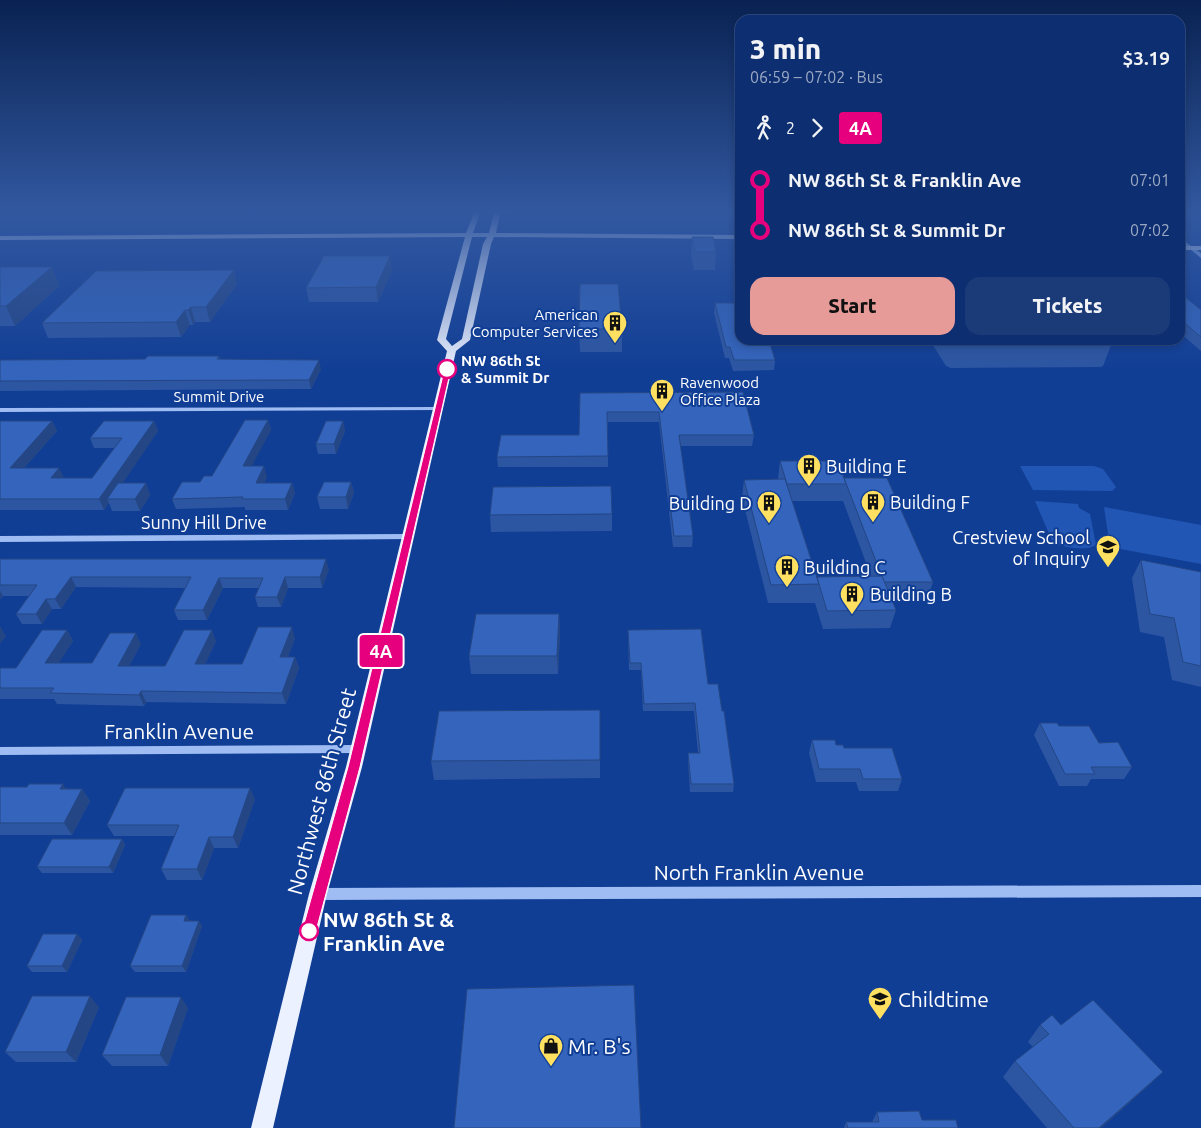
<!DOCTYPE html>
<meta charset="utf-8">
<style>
body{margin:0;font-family:Ubuntu,sans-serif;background:#1b3a78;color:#f1f3f6;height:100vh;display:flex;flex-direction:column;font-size:19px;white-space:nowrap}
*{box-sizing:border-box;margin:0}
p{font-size:16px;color:#9aa8c3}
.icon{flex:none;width:28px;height:28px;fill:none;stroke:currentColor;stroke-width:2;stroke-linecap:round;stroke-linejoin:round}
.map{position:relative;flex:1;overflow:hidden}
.panel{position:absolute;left:735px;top:15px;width:450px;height:330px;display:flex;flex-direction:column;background:#0d2e70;border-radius:15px;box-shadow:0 2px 8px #0003,0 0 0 1px #2d4a83}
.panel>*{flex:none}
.badge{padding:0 10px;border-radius:4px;font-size:18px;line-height:32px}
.map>.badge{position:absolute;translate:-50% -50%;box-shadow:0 0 0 2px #fff}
.legs{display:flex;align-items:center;gap:8px;height:55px;padding:0 15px;font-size:16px}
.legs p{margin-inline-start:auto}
.summary{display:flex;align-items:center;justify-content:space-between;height:85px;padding:0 15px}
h1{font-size:28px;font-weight:800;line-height:38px}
.action{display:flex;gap:10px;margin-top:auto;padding:10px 15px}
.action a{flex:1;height:58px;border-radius:15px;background:#e69b98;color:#111;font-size:20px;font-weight:800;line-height:58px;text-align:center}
.action a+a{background:#1b3a78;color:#f1f3f6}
ul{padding:0 15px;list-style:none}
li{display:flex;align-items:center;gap:18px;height:50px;font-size:19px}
li i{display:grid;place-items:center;width:8px;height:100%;margin:0 6px;background:currentColor}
li i::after{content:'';width:12px;height:12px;margin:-6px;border:4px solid;border-radius:50%;background:#0d2e70}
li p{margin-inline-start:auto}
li:first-child i{background:linear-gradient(#0000 50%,currentColor 0)}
li:last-child i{background:linear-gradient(currentColor 50%,#0000 0)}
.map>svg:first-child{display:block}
.green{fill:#2256b4}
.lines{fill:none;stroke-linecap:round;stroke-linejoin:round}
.minor{fill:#9fbdf3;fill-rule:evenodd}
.major{fill:#ebf1ff;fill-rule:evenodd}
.wall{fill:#2d56a2;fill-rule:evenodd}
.shaded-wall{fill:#244684}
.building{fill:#3464bc;stroke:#244684}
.line-1{fill:#e6007e;stroke:#fff}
.stop-1-dot{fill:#fff;stroke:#e6007e;stroke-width:2.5}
.labels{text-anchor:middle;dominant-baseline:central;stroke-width:4;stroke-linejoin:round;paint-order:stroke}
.far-poi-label{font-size:15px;fill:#fff;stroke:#113e95;text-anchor:end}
.far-stop-label{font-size:15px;font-weight:bold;fill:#fff;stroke:#113e95;text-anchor:start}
.far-street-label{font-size:15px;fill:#fff;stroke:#113e95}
.poi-label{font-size:18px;fill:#fff;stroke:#113e95;text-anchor:start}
.street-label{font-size:18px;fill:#fff;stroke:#113e95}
.near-street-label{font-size:21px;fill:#fff;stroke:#113e95}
.near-stop-label{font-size:21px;font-weight:bold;fill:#fff;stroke:#113e95;text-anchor:start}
.near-poi-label{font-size:21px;fill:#fff;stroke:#113e95;text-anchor:start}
</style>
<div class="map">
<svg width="1201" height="1128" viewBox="0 0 1201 1128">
<rect width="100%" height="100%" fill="#113e95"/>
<g class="green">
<polygon points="1020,466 1094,466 1103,469 1116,487 1112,491 1033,490"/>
<path d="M1035 501 1078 504 1079 508 1090 514 1096 545C1085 552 1065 547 1053 543Z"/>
<polygon points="1104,507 1201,525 1201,564 1110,547"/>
</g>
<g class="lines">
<g class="minor">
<polygon points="1180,238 1201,253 1201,258 1180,241"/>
<polygon points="437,407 439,408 439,410 0,412 0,408"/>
<polygon points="408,534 411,535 412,537 411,539 0,542 0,536"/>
<polygon points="358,745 362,746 363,749 362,752 358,753 0,755 0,747"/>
<polygon points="1201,885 1201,897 318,900 314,898 312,894 314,890 318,888"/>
</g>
<g class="major">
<path d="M474 213H480L473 233H489L494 213H500L496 233 740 235V239L494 237 491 244 470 340 456 351 362 767 327 894 273 1128H251L309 894 346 767 447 351 437 340 465 237 0 240V236L466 233ZM472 237H487L483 244 462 339 452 346 446 339Z"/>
<rect x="1180" y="246" width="21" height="4"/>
</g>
</g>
<g class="wall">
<polygon points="692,237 716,252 715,270 694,270 691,255"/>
<polygon points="0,267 52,267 59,286 15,326 0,326"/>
<polygon points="392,270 378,302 309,302 306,288"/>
<polygon points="237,284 210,322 195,322 193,325 190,325 181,337 48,338 42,323"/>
<polygon points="1180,293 1201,310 1201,351 1180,333"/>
<polygon points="715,303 775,360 774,370 733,371 729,358 725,358 714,313"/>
<polygon points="579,329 622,329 622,352 580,352"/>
<polygon points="931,340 1113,340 1103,366 1102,366 1101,367 951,368 946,366 931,342"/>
<polygon points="219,356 220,359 321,369 311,389 0,391 0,360 145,359"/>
<polygon points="580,393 754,435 752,446 680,446 693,536 692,547 673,547 659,422 608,422 608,467 498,467 497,457 579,435"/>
<polygon points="268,420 271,430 251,466 267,477 264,483 292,483 295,493 288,510 245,510 245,507 176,509 172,499 212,476"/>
<polygon points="0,421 52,421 57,431 24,468 64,478 92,478 114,448 94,448 90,438 154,421 158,431 122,483 146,483 150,495 140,511 112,511 109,503 104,510 0,510"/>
<polygon points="343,421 345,431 336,454 318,454 316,444"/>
<path d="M780 461 844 478 933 582 927 600H892L896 610 890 628 823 629 815 603H768L742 497 744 480 778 479ZM792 501H843L871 576 817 577Z"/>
<polygon points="351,482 354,493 348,509 320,509 317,497"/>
<polygon points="612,514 612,531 491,532 490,515"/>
<polygon points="0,559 329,569 322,588 288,588 281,607 258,607 255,597 259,588 223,588 207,620 178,620 174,610 185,588 76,587 61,609 52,609 42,624 22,624 16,614 29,596 3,596 0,599"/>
<polygon points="1141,560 1201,572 1201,687 1172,680 1164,637 1140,632 1132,578"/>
<polygon points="559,614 560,633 558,674 471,674 469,656"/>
<polygon points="67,630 73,641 58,663 92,663 141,644 129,666 165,666 216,641 205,664 242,664 295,638 288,657 295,657 299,668 286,704 146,702 144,706 57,704 54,699 0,699 0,668 16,668"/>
<polygon points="628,630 708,684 722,711 734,784 733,792 690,792 688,761 688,753 698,753 694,711 643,711 641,670 629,670"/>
<polygon points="600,710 600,778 434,780 431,761"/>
<polygon points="1040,723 1059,726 1099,743 1132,767 1124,779 1091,779 1087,786 1059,786 1034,735"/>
<polygon points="812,740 844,748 902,779 898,791 859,791 856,782 816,782 809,753"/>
<polygon points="0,787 82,789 90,801 72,835 0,835"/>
<polygon points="255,799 238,848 214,848 202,880 167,880 161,869 175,836 114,836 107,825"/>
<polygon points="122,839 125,845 113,873 42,873 37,867"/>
<polygon points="186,915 190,921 202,926 186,972 135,972 130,966"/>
<polygon points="77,934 82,940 67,972 32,972 27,966"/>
<polygon points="99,1007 76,1062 16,1062 5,1052"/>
<polygon points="188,1008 168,1066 112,1066 102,1055"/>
<polygon points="1040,1025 1061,1025 1163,1072 1147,1087 1101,1128 1047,1128 1003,1077 1015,1061 1033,1047 1028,1042"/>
<polygon points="877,1112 922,1120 958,1128 844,1128 846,1122 872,1122"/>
</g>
<g class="shaded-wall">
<polygon points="390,256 392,270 378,302 376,287"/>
<polygon points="52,267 59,286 15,326 6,306"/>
<polygon points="234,270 237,284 210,322 206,307"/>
<polygon points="191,307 195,322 193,325 188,310"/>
<polygon points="185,310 190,325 181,337 176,322"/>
<polygon points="319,360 321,369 311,389 309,380"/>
<polygon points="268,420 271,430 246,477 243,466"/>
<polygon points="52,421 57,431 15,478 10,468"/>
<polygon points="154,421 158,431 112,499 107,499 109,503 104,510 99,499"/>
<polygon points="343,421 345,431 336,454 334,444"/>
<polygon points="264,466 267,477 259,493 256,483"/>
<polygon points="59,468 64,478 51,478"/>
<polygon points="351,482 354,493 348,509 346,497"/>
<polygon points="146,483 150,495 140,511 135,499"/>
<polygon points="292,483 295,493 288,510 285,499"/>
<polygon points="326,559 329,569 322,588 320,577"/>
<polygon points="71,577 76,587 61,609 55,599"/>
<polygon points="285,577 288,588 281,607 277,597"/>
<polygon points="219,578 223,588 207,620 203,610"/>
<polygon points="0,591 3,596 0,599"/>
<polygon points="46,599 52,609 42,624 36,614"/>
<polygon points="559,614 560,633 558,674 557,656"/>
<polygon points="0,626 6,636 0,644"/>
<polygon points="292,627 295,638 284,668 280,657"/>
<polygon points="67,630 73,641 52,674 45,663"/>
<polygon points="212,630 216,641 200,675 195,664"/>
<polygon points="136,633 141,644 123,677 118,666"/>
<polygon points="295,657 299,668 286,704 282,693"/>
<polygon points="141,691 146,702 144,706 139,695"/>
<polygon points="63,784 70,796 60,789"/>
<polygon points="250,788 255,799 238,848 233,837"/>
<polygon points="82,789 90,801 72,835 64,823"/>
<polygon points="209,837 214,848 202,880 197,869"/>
<polygon points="122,839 125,845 113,873 109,867"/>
<polygon points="186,915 190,921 184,921"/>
<polygon points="199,921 202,926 186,972 182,966"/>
<polygon points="77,934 82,940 67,972 62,966"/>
<polygon points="90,996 99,1007 76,1062 66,1052"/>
<polygon points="181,997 188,1008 168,1066 160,1055"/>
<polygon points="1163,1072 1147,1087 1101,1128 1099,1128"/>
</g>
<g class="building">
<polygon points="692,237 713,237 716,252 695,252"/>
<polygon points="324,256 390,256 376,287 306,288"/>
<polygon points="0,267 52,267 6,306 0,306"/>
<polygon points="234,270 206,307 191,307 188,310 185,310 176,322 42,323 96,271"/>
<polygon points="580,284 618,284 622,329 579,329"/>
<polygon points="1180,293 1201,310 1201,337 1180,319"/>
<polygon points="715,303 740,303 740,340 769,340 775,360 734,360 730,347 726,347"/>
<polygon points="148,356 219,356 217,359 319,360 309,380 0,381 0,360 145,359"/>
<polygon points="743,392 754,435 679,435 693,536 674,536 659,412 607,412 608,456 497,457 501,435 579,435 580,393"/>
<polygon points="245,420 268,420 243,466 264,466 256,483 292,483 285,499 242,499 243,497 172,499 182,482 200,482 204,476 212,476"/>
<polygon points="0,421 52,421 10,468 59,468 51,478 92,478 122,438 90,438 104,421 154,421 99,499 0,499"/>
<polygon points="326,421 343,421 334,444 316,444"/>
<polygon points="780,461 838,461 846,484 787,484"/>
<polygon points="844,478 887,478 933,582 884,582"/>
<polygon points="785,479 819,584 771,585 744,480"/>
<polygon points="324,482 351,482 346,497 317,497"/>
<polygon points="118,483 146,483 135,499 107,499"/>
<polygon points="611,486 612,514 490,515 493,487"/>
<polygon points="0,559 326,559 320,577 285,577 277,597 255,597 263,578 219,578 203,610 174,610 191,577 71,577 55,599 46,599 36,614 16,614 37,585 0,585"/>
<polygon points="1141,560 1201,572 1201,666 1183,662 1174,618 1150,614"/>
<polygon points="882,576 896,610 827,611 817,577"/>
<polygon points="476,614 559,614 557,656 469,656"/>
<polygon points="258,627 292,627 280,657 295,657 282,693 141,691 139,695 50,693 54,688 0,688 0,668 16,668 42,630 67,630 45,663 92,663 110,633 136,633 118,666 165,666 184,630 212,630 195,664 242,664"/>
<polygon points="701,629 708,684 718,684 722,711 724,711 734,784 691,784 688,753 700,753 695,703 644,704 641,663 630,663 628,630"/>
<polygon points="600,710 600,760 431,761 439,711"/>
<polygon points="1040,723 1057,723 1059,726 1089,726 1099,743 1118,742 1132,767 1091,767 1095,774 1065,774"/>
<polygon points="812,740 835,740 836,745 843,745 844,748 892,748 902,779 863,779 860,769 819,769"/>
<polygon points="29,784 63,784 60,789 82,789 64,823 0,823 0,787 27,787"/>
<polygon points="125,788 250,788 233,837 209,837 197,869 161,869 179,825 107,825"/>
<polygon points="52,839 122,839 109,867 37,867"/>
<polygon points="151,915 186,915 184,921 199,921 182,966 130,966"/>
<polygon points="43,934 77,934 62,966 27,966"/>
<polygon points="634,985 641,1128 454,1128 467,989"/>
<polygon points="32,996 90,996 66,1052 5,1052"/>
<polygon points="126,997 181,997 160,1055 102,1055"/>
<polygon points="1093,1000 1163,1072 1099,1128 1074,1128 1015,1061 1049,1034 1040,1025 1052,1015 1061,1025"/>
<polygon points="919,1111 922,1120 956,1120 958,1128 848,1128 846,1122 879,1122 877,1112"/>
</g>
<linearGradient id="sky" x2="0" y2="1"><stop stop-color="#092252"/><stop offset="0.57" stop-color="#3258a0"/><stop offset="1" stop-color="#3258a0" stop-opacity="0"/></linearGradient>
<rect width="1201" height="371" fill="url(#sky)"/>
<polygon class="line-1" points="445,367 451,369 360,767 316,931 314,936 309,938 304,936 302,931 348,767"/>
<defs>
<symbol id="building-pin" viewBox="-11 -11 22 30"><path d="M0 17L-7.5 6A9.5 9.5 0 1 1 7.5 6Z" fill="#ffe061" stroke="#113e95"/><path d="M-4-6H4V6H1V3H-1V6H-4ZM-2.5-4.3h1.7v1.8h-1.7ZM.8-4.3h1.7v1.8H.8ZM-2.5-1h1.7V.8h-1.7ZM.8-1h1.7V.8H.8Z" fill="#111"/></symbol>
<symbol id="school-pin" viewBox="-11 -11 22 30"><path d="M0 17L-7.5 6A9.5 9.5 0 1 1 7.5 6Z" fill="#ffe061" stroke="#113e95"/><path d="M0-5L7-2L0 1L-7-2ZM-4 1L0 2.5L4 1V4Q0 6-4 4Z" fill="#111"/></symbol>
<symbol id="shop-pin" viewBox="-11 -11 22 30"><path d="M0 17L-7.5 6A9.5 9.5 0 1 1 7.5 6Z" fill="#ffe061" stroke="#113e95"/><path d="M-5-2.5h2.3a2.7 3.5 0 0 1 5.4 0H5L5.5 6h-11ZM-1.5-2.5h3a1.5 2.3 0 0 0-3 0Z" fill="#111"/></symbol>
</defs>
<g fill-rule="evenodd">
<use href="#building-pin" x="601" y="309" width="28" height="38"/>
<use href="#building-pin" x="648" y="377" width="28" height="38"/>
<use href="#building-pin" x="795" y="452" width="28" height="38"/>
<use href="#building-pin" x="859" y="488" width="28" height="38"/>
<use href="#building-pin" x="755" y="489" width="28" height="38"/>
<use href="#school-pin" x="1094" y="533" width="28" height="38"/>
<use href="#building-pin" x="773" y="553" width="28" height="38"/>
<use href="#building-pin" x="838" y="580" width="28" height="38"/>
<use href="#school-pin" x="866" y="985" width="28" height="38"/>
<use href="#shop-pin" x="537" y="1032" width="28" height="38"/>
</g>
<g class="stop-1-dot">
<circle cx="447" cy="369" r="9"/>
<circle cx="309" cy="931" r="9"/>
</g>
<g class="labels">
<g class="far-poi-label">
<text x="598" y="314">American<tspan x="598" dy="17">Computer Services</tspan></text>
<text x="680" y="382" text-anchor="start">Ravenwood<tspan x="680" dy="17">Office Plaza</tspan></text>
</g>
<g class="far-stop-label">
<text x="461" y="360">NW 86th St<tspan x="461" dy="17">&amp; Summit Dr</tspan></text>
</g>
<g class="far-street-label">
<text x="219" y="396">Summit Drive</text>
</g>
<g class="poi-label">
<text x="826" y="466">Building E</text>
<text x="890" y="502">Building F</text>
<text x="752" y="503" text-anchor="end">Building D</text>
<text x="1090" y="537" text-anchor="end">Crestview School<tspan x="1090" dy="21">of Inquiry</tspan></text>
<text x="804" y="567">Building C</text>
<text x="870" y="594">Building B</text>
</g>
<g class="street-label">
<text x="204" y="522">Sunny Hill Drive</text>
</g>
<g class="near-street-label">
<text x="179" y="731">Franklin Avenue</text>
<text transform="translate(321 791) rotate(-75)">Northwest 86th Street</text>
<text x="759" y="872">North Franklin Avenue</text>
</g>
<g class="near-stop-label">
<text x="323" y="919">NW 86th St &amp;<tspan x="323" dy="24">Franklin Ave</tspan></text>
</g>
<g class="near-poi-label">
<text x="898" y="999">Childtime</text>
<text x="568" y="1046">Mr. B's</text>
</g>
</g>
</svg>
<b class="badge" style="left:381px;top:651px;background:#e6007e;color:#fff">4A</b>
<section class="panel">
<div class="summary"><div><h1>3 min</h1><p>06:59 – 07:02 · Bus</p></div><b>$3.19</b></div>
<div class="legs"><svg class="icon" aria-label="walk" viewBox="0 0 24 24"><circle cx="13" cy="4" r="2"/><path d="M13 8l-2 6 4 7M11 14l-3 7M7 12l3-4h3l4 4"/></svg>2<svg class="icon" aria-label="forward" viewBox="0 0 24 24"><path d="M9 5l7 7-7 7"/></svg><b class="badge" style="background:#e6007e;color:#fff">4A</b></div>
<ul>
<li><i style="color:#e6007e"></i><b>NW 86th St &amp; Franklin Ave</b><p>07:01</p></li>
<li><i style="color:#e6007e"></i><b>NW 86th St &amp; Summit Dr</b><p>07:02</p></li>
</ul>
<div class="action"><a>Start</a><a>Tickets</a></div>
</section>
</div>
